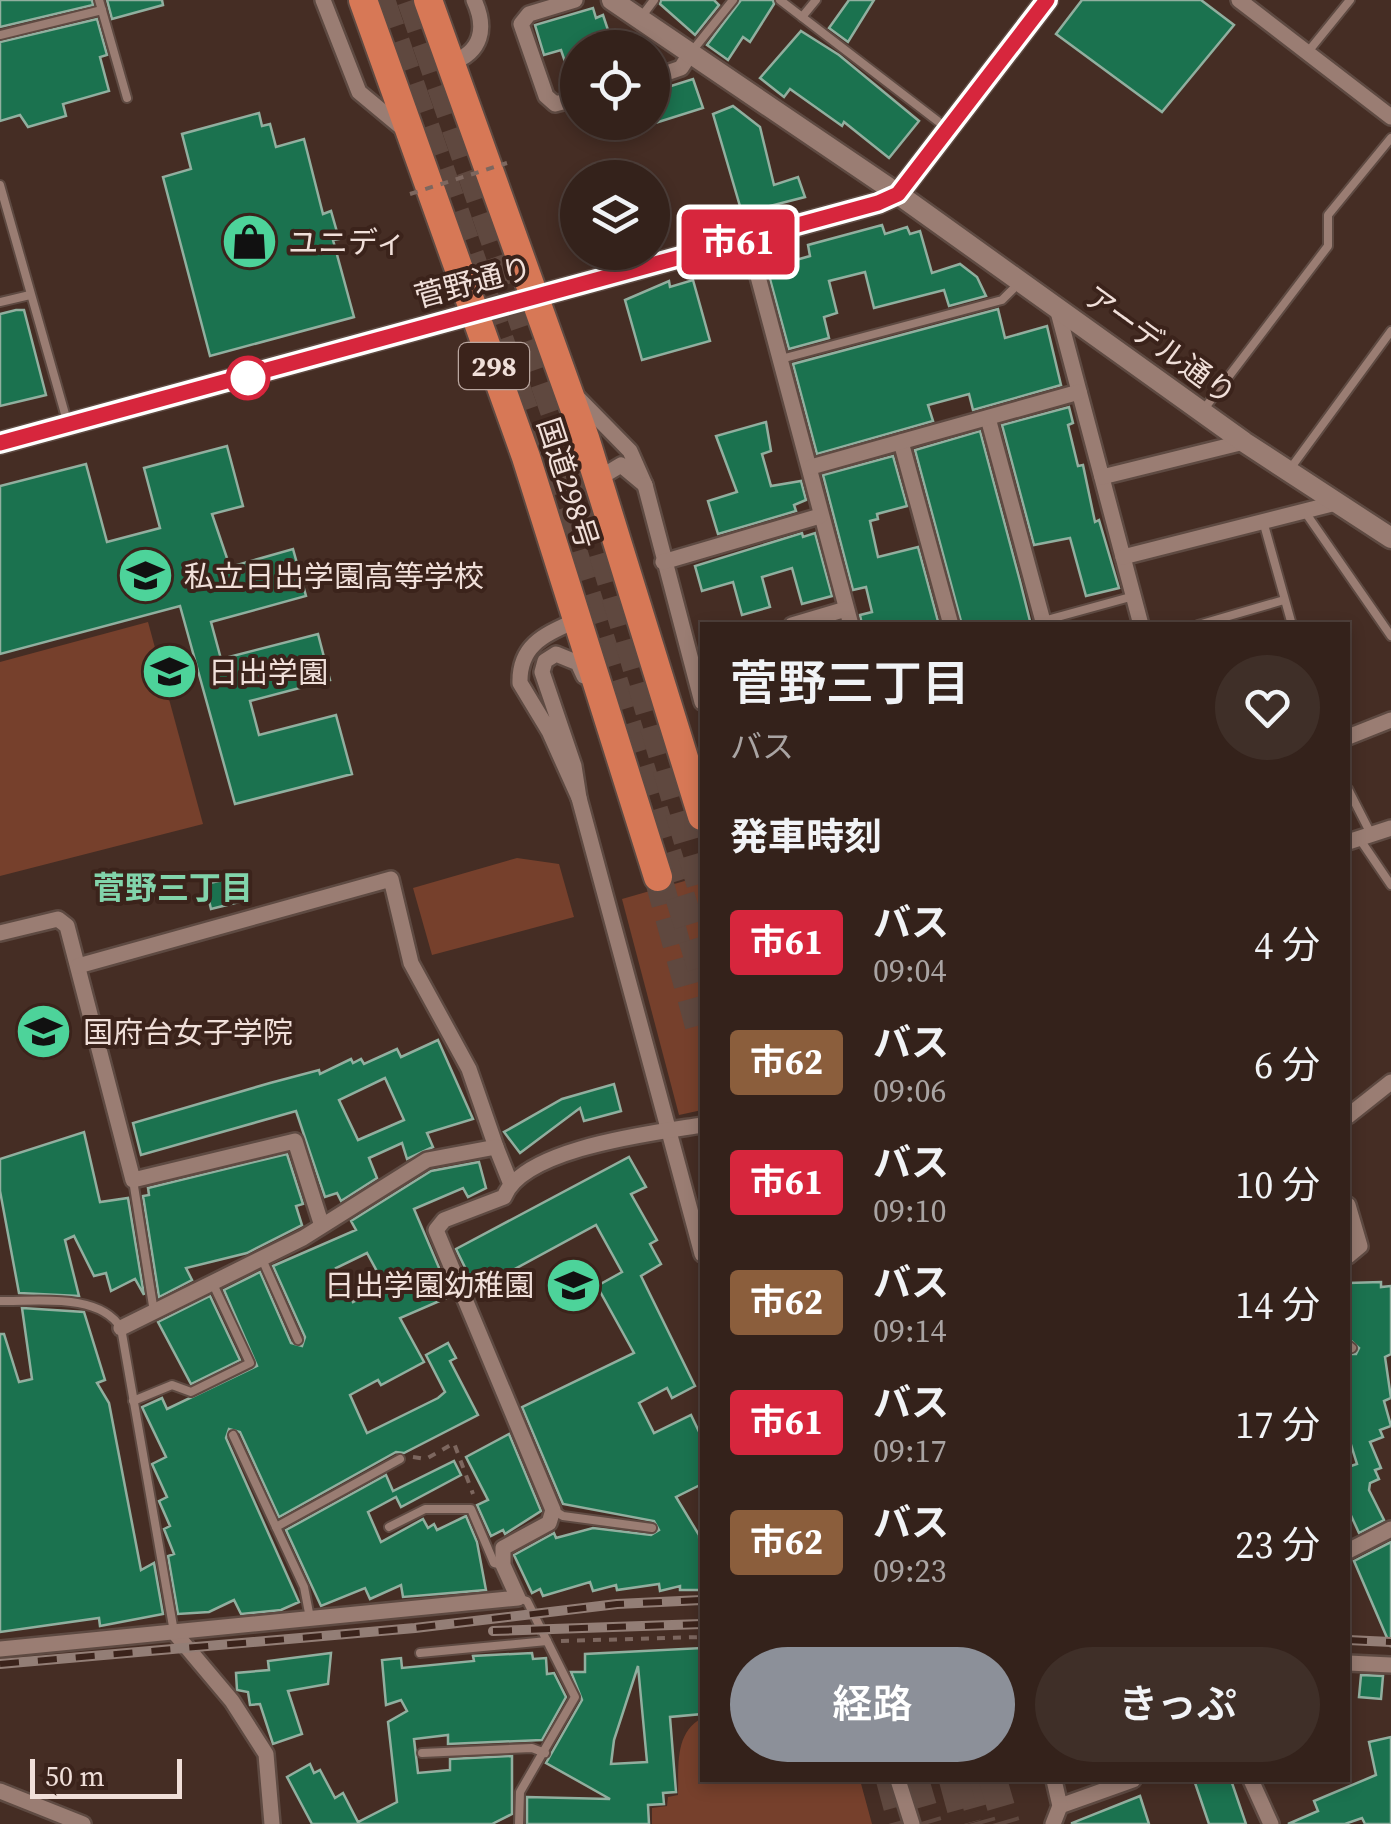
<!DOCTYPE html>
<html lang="ja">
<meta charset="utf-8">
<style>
body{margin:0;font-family:"Source Serif 4","Noto Sans JP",serif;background:#3f2f28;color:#f1f3f6;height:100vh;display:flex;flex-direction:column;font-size:38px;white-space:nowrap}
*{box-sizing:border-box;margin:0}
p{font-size:32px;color:#a9a4a3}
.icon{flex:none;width:55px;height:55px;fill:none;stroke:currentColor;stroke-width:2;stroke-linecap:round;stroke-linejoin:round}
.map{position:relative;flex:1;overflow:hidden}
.panel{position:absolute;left:700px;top:622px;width:650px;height:1160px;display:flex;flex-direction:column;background:#34221b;border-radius:0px;box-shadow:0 5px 15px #0003,0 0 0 2px #4e3f3a}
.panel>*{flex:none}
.badge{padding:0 20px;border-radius:8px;font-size:35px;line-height:65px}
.controls{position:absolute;left:560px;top:30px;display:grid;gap:20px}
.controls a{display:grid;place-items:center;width:110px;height:110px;border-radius:50%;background:#34221b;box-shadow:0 5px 15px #0003,0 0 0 2px #4e3f3a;font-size:50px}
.scale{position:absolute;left:30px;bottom:25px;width:152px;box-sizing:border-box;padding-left:10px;border:5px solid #f0dfd9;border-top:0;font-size:28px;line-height:35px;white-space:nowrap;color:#f0dfd9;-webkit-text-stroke:8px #3b231b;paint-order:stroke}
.map>.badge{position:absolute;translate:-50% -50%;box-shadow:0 0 0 5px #fff}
h2{padding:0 30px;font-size:38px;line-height:90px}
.round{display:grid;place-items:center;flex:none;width:105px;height:105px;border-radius:52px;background:#3f2f28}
.summary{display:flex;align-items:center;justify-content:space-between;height:170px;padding:0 30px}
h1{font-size:48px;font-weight:600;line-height:75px}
.action{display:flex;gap:20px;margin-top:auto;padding:20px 30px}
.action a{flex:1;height:115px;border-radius:60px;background:#8c9099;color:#fff;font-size:40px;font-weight:600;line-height:115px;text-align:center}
.action a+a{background:#3f2f28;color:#f1f3f6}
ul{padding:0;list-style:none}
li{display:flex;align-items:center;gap:30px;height:120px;padding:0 30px}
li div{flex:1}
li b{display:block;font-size:38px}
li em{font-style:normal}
li .badge{min-width:110px;font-weight:700;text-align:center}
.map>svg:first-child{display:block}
.green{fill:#76402c}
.building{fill:#1b724f;stroke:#91af9f;stroke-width:2.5;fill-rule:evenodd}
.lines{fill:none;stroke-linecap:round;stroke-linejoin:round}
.trunk-tunnel{stroke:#5f483f;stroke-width:28;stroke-dasharray:28 14;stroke-linecap:butt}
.motorway-tunnel{stroke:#5f483f;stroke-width:30;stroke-dasharray:30 15;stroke-linecap:butt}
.service-casing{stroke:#5e4a42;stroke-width:12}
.minor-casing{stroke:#5e4a42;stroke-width:20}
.tertiary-casing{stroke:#5e4a42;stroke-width:25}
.trunk-casing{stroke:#5e4a42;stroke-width:32}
.path{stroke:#7d675f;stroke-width:4;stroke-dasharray:8 8;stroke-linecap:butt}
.service{stroke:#9a7d73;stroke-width:8}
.minor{stroke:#9a7d73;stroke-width:15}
.tertiary{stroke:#9a7d73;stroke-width:20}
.trunk{stroke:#d77856;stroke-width:28}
.rail-casing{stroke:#937e76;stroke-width:10}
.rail{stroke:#3b231b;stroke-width:6;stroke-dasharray:19;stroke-linecap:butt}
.path-bridge{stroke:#7d675f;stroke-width:4;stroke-dasharray:8 8;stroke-linecap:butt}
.line-casing{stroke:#fff;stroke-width:22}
.line{stroke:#d7263d;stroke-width:15}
.stop-dot{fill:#fff;stroke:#d7263d;stroke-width:5}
.labels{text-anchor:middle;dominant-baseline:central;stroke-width:8;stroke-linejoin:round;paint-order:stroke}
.shield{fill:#3b231b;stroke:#baa7a0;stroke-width:2.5}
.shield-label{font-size:28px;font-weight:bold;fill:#f0dfd9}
.poi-label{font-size:30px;fill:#f0dfd9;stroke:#3b231b;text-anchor:start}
.street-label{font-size:30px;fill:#f0dfd9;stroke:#3b231b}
.neighbourhood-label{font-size:32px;font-weight:bold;fill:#82d4ab;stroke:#3b231b}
</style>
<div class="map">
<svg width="1391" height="1824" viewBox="0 0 1391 1824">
<rect width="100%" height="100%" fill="#452d24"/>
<g class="green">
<polygon points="148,622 203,824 0,876 0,662"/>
<polygon points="517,858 559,864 574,917 432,955 413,888"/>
<polygon points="702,876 702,1110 679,1115 622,899"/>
<path d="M702 1718V1780H860L872 1824H652V1808L667 1806 668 1797 678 1795C679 1767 674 1733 702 1718Z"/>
</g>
<g class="building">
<polygon points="0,0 92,0 93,5 0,27"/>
<polygon points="107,0 162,0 163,5 112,19"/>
<polygon points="661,0 714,0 719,5 695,35 660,4"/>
<polygon points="741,0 773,0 774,4 750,42 743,37 728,60 707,45"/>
<polygon points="849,0 874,0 848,42 829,28"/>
<polygon points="1082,0 1201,0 1234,25 1162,112 1056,34"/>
<polygon points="593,8 596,18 603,15 614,48 578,48 578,87 574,88 561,50 544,55 535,25"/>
<polygon points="97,19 107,55 100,57 109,91 63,104 66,116 28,127 20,115 0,121 0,42"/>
<polygon points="801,31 839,55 919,121 889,158 844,122 842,126 790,89 784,97 760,78"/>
<polygon points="693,79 703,108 652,124 652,92"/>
<polygon points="733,106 760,127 774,185 798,177 805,197 742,213 713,114"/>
<polygon points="259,113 262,126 270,124 276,147 304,139 323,214 331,211 339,239 333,240 354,317 210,356 163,177 191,169 182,134"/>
<polygon points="882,225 885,234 907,227 910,234 920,231 932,273 960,264 977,277 986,296 949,306 944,290 874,308 865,272 829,281 837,313 824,317 829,338 789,349 767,268 810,256 808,245"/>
<polygon points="693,280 710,341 642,360 625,300 669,281 670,287"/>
<polygon points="998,309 1005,338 1047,326 1061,385 973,410 969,394 928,405 933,421 817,454 793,364"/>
<polygon points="16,310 24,310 46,395 0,406 0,314"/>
<polygon points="1069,407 1073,423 1068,425 1078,466 1083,465 1095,522 1099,520 1119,588 1086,596 1070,538 1034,545 1002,425"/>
<polygon points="766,422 771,451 762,454 771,486 801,481 806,500 794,505 796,511 718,534 708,501 737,492 716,436"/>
<polygon points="980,431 1020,581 1031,625 962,625 915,450"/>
<polygon points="227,446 243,506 212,514 230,567 293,549 306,596 211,622 221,659 318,634 330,680 250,701 259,735 336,715 352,774 235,804 180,606 0,654 0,486 86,464 107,542 160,528 144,468"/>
<polygon points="893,456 907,506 877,514 878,519 870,521 878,557 918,547 939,625 862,625 860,615 872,612 866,587 853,590 823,475"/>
<polygon points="802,533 803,537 815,533 832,596 802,604 792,568 762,577 770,607 742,615 733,582 702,591 695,566"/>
<polygon points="233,878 239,902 211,909 205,884"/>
<path d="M438 1040 473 1119 427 1133 433 1147 407 1159 402 1143 369 1158 377 1178 341 1201 337 1193 325 1197 296 1111 141 1155 133 1123 270 1083 319 1070 320 1074 351 1059 353 1063 361 1059 364 1064 397 1049 401 1057ZM385 1078 404 1120 358 1140 339 1100Z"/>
<polygon points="614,1084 621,1111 584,1121 580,1108 520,1153 504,1132 562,1099"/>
<polygon points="84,1132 100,1202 128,1198 144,1295 135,1279 111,1291 106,1273 94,1276 74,1236 65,1240 79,1296 19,1293 0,1191 0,1159"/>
<polygon points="287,1154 303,1204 296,1206 302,1225 247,1253 186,1268 192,1280 159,1297 143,1196 149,1195 148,1188"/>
<polygon points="629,1157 646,1187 631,1194 657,1240 650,1244 661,1264 641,1276 695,1386 672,1398 667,1388 639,1403 654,1433 691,1415 702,1438 702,1484 676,1497 699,1535 702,1586 700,1590 680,1590 680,1586 660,1591 659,1584 617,1590 616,1585 593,1591 590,1582 543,1596 540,1589 532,1593 514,1555 554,1533 556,1538 593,1528 651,1535 659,1530 654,1521 563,1504 522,1407 634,1353 597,1286 622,1272 596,1225 476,1290 456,1249"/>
<path d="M479 1162 486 1188 468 1197 463 1188 414 1209 451 1296 400 1318 424 1362 381 1385 378 1380 350 1395 367 1433 438 1398 445 1392 426 1355 448 1343 456 1358 450 1361 478 1415 404 1453 396 1452 279 1517 240 1432 229 1429 226 1438 299 1602 281 1610 241 1614 234 1600 209 1612 178 1614 168 1556 174 1554 164 1529 170 1526 159 1501 167 1497 152 1464 166 1457 142 1407 162 1398 167 1409 257 1366 224 1290 260 1272 291 1343 302 1346 305 1337 273 1266 356 1230 351 1221 431 1171ZM367 1253 385 1286 353 1302 336 1268Z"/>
<polygon points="1381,1282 1381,1287 1391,1286 1391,1354 1385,1357 1391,1398 1384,1401 1391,1426 1380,1430 1383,1437 1370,1442 1381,1468 1375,1470 1379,1479 1370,1483 1369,1490 1384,1520 1359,1533 1348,1509 1348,1467 1357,1464 1348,1435 1348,1354 1356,1354 1359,1348 1348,1338 1348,1283"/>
<polygon points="210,1296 240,1360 191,1384 158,1322"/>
<polygon points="22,1308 84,1312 105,1380 97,1383 109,1403 141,1570 154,1563 163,1614 100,1626 99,1618 0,1632 0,1334 4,1334 19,1382 32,1379"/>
<polygon points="509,1434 541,1511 505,1534 503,1530 491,1536 477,1505 488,1500 466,1457"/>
<polygon points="454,1461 461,1475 401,1507 396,1497 368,1512 381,1542 423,1519 428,1528 434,1524 437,1530 466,1516 477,1542 486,1590 403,1597 401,1585 370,1599 365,1588 321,1606 286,1530 386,1475 393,1491"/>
<polygon points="1391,1542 1391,1647 1354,1561"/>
<path d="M702 1648V1714L670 1717 676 1792 663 1793 664 1804 648 1805 649 1824H527V1797L610 1799 546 1763 582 1700 571 1672H585V1654ZM638 1666 647 1762 611 1764 614 1740Z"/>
<polygon points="331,1653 328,1684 288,1691 302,1734 273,1744 260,1704 250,1705 248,1692 237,1690 236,1673 269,1670 268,1661"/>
<polygon points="532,1653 533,1659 546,1658 547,1674 554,1673 566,1697 542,1740 448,1744 448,1735 414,1739 418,1773 450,1770 450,1759 512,1756 512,1814 492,1824 312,1824 287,1777 310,1764 314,1773 320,1770 335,1798 343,1793 358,1822 397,1802 388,1722 407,1711 401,1700 386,1705 382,1660 401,1658 402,1668 474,1661 473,1656"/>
<polygon points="1361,1675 1383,1676 1381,1699 1359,1697"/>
<polygon points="1391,1737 1391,1824 1365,1824 1362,1818 1345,1824 1288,1824 1318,1811 1314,1801 1376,1775 1369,1742"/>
<polygon points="1194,1780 1231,1780 1246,1824 1209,1824"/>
<polygon points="1140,1796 1149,1824 1072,1824 1072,1823"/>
</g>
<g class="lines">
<g class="trunk-tunnel">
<polyline points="658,877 702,1037"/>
<polyline points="890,1780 902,1824"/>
<polyline points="915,1780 928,1824"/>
<polyline points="970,1780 982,1824"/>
<polyline points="993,1780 1006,1824"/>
</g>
<g class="motorway-tunnel">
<polyline points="380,0 571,547 702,967"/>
<polyline points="412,0 599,537 702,886"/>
<polyline points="954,1780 966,1824"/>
</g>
<defs>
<g id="service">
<polyline points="99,0 127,98"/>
<polyline points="780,0 948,129"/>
<polyline points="642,16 654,0"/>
<polyline points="802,17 816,0"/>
<polyline points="0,35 102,10"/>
<polyline points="693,50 733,0"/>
<polyline points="1307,53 1350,0"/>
<polyline points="0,185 67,421"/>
<polyline points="0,302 30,295"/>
<polyline points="781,359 1002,300 1017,285"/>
<polyline points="1204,409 1328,246 1328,215 1391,138"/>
<polyline points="1290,469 1391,331"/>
<polyline points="1305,512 1391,636"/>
<polyline points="1263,521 1292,625"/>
<polyline points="1043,621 1134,596"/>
<polyline points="1198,625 1284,600"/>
<polyline points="1348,789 1371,834"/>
<polyline points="1359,838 1391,885"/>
<polyline points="133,1180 154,1312"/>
<polyline points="262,1259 298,1340"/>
<path d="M0 1301C36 1302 99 1292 121 1328L174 1632"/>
<polyline points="1348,1345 1352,1348"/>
<polyline points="133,1401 172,1385 191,1392 250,1363 213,1284"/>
<polyline points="233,1435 304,1587 310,1618"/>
<polyline points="553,1510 563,1516 652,1528"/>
<polyline points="276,1527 400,1459"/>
<polyline points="389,1527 425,1509 471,1509 494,1563 503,1565"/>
<polyline points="518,1598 527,1601 575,1697 520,1792 519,1824"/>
<polyline points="420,1653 547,1641"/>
<polyline points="422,1753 532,1748 545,1753"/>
</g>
<g id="minor">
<polyline points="323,0 359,92 407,132"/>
<polyline points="575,0 529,14 521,24 546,96 555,104 578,98"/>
<polyline points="1239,0 1391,117"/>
<path d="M451 63C482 52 487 28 474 0"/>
<polyline points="652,78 681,68 690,54"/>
<polyline points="748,239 851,625"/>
<polyline points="1057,308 1141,625"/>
<polyline points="577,397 630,451 645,485 621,465 606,474 600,486"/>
<polyline points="988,418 1044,625"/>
<polyline points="901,442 951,625"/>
<polyline points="811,467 1079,392"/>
<polyline points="1102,477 1244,442"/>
<polyline points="645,485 702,702"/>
<polyline points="1123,557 1336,503"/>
<polyline points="663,562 820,516"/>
<path d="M579 619C547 634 519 643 520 683L549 731 579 798 574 766 542 672 545 661 556 654 578 663 584 676"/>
<polyline points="792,625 846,609"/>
<polyline points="1348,737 1391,720"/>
<polyline points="579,798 702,1254"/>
<polyline points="1348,842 1391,828"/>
<polyline points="0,933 58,919 67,926 133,1180 295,1141 321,1223"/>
<polyline points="78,966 391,879 411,963 469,1069 496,1147"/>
<polyline points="1348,1116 1391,1082"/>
<polyline points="1348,1205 1360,1246 1348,1256"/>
<polyline points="121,1328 303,1238 427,1160 496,1147 510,1182"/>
<polyline points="1348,1551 1391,1529"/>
<polyline points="174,1632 232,1701 266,1754 272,1824"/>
<path d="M0 1649 518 1598 503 1565V1548L549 1523 553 1510 436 1230 444 1220 504 1197C523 1148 653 1133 702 1125"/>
<polyline points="1348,1663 1391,1665"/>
<polyline points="898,1780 912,1824"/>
<polyline points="1251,1780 1271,1824"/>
<polyline points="0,1791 83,1824"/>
<polyline points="1060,1806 1133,1780"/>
<polyline points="1053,1824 1060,1806 1054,1780"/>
</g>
<g id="tertiary">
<polyline points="612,0 898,194 1244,442 1391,538"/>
<polyline points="0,443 878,203 898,194 1047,0"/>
</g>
<g id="trunk">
<polyline points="363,0 526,457 658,877"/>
<polyline points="428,0 585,438 702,816"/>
</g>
</defs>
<use href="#service" class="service-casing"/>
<use href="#minor" class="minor-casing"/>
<use href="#tertiary" class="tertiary-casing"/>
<use href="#trunk" class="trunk-casing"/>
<g class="path">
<polyline points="413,1457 426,1459 454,1443 473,1494"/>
<polyline points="561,1641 702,1637"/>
</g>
<use href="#service" class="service"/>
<use href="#minor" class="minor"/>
<use href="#tertiary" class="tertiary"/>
<use href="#trunk" class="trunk"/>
<defs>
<g id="rail">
<polyline points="493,1631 702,1624"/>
<polyline points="1348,1640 1391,1642"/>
<polyline points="0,1664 415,1628 617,1604 702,1600"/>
</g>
</defs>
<use href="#rail" class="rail-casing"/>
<use href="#rail" class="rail"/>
<polyline class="path-bridge" points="410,194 507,163"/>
</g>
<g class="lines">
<defs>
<polyline id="line" points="0,443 878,203 898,194 1047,0"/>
</defs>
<use href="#line" class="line-casing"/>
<use href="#line" class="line"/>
</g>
<defs>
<symbol id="shop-disc" viewBox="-11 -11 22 22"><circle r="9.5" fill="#4dd39a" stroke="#3b231b"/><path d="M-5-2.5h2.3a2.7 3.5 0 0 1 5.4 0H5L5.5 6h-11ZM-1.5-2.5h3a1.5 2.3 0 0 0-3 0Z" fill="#111"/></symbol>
<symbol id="school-disc" viewBox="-11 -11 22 22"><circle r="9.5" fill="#4dd39a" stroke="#3b231b"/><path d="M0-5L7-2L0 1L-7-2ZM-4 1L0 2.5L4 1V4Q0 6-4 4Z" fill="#111"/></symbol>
</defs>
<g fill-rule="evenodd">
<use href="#shop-disc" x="218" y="210" width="63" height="63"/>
<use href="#school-disc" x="114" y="544" width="63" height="63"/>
<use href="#school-disc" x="138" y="640" width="63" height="63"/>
<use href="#school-disc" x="12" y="1000" width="63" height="63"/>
<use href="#school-disc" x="542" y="1254" width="63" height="63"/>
</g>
<circle class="stop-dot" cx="248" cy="378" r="20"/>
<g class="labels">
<rect class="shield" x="459" y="343" width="70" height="46" rx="8"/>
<g class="shield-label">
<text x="494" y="366">298</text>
</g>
<g class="poi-label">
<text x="288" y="242">ユニディ</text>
<text x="184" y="576">私立日出学園高等学校</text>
<text x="208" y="672">日出学園</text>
<text x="83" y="1032">国府台女子学院</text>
<text x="534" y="1285" text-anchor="end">日出学園幼稚園</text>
</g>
<g class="street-label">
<text transform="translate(473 282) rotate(-15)">菅野通り</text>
<text transform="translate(1160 345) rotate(36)">アーデル通り</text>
<text transform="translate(568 483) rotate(72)">国道298号</text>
</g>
<g class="neighbourhood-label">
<text x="173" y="888">菅野三丁目</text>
</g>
</g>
</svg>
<div class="controls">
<a><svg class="icon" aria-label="locate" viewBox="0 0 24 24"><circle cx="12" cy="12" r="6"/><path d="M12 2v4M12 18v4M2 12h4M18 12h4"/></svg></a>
<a><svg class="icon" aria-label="layers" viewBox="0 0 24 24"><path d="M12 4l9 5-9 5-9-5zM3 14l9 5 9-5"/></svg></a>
</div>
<div class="scale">50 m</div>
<b class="badge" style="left:738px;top:242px;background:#d7263d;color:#fff">市61</b>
<section class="panel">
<div class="summary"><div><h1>菅野三丁目</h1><p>バス</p></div><a class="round"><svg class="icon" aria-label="heart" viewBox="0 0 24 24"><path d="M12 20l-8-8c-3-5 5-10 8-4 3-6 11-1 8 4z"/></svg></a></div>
<h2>発車時刻</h2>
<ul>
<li><span class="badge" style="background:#d7263d;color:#fff">市61</span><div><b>バス</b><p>09:04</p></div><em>4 分</em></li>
<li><span class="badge" style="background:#8b5e3c;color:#fff">市62</span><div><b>バス</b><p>09:06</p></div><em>6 分</em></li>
<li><span class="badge" style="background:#d7263d;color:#fff">市61</span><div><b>バス</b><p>09:10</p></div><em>10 分</em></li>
<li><span class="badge" style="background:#8b5e3c;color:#fff">市62</span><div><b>バス</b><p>09:14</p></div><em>14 分</em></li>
<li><span class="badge" style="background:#d7263d;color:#fff">市61</span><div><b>バス</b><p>09:17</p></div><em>17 分</em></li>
<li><span class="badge" style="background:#8b5e3c;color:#fff">市62</span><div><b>バス</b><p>09:23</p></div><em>23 分</em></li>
</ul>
<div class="action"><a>経路</a><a>きっぷ</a></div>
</section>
</div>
